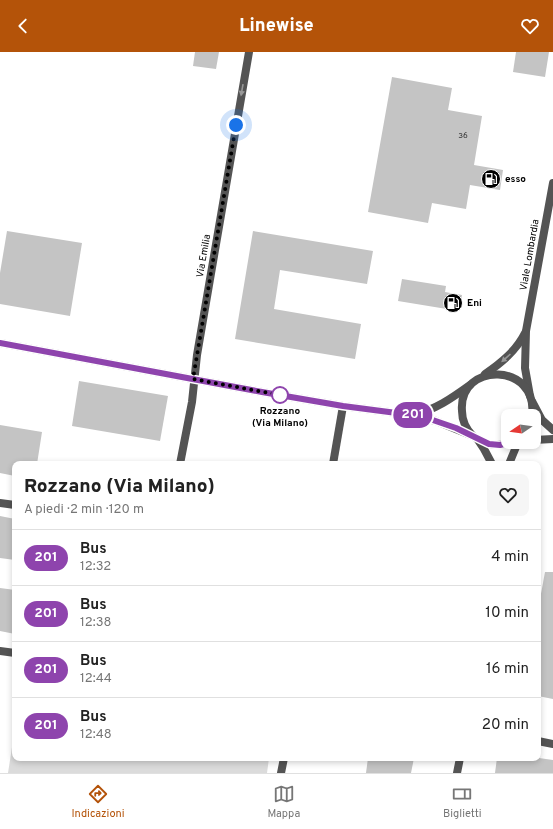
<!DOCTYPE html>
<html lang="it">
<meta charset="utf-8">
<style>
body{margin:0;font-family:Overpass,sans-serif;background:#f6f6f6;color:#222;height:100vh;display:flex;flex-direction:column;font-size:15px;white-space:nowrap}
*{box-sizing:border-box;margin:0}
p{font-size:13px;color:#767676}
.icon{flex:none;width:22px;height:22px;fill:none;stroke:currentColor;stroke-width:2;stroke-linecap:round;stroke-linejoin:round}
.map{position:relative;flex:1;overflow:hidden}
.sheet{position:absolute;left:12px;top:409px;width:529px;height:300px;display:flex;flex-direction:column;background:#fff;border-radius:8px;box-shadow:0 2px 6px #0003}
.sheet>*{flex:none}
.badge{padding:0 8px;border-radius:13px;font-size:14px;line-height:26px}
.needle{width:26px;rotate:257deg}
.controls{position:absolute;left:501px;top:357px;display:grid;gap:8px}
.controls a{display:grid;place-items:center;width:40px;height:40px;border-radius:8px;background:#fff;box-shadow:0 2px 6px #0003;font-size:20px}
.you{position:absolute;width:20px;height:20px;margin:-10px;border:3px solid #fff;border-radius:50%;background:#1a73e8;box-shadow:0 0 0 6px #1a73e833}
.map>.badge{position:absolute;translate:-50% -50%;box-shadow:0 0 0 2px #fff}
.round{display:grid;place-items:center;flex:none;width:42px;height:42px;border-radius:8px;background:#f6f6f6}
.summary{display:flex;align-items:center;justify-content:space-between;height:68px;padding:0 12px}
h1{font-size:19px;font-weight:800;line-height:30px}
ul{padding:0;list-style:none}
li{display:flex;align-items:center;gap:12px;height:56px;padding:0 12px;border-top:1px solid #e0e0e0}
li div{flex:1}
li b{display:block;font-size:15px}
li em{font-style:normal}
li .badge{min-width:44px;font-weight:700;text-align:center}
header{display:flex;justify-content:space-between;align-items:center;height:52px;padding:0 12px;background:#b45309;color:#fff;font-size:18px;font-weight:800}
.tab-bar{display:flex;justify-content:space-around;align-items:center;height:56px;border-top:1px solid #e0e0e0;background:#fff;font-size:11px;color:#767676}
.tab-bar a{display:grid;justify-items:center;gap:2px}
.tab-bar .current{color:#b45309}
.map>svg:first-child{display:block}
.green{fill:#dbdbdb}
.building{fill:#c4c4c4}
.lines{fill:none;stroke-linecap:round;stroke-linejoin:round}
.minor{stroke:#545454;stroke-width:8}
.tertiary{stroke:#545454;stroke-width:8}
.oneway{fill:#989898}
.line-casing{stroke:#fff;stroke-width:9}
.line{stroke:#8e44ad;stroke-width:6}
.walk{stroke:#000;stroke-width:4;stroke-dasharray:0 7.2}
.stop-dot{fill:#fff;stroke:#8e44ad;stroke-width:2}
.labels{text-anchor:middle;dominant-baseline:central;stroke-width:3;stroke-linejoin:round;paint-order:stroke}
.number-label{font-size:8px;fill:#313131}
.poi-label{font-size:10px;font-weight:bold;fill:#000;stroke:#fff;text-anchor:start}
.street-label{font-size:10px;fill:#000;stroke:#fff}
.stop-label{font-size:10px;font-weight:bold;fill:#000;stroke:#fff}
</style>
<header><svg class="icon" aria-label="back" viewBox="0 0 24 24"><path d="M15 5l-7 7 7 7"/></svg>Linewise<svg class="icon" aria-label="heart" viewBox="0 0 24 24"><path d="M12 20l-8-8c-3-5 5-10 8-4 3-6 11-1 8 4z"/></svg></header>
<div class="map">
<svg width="553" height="721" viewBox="0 0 553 721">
<rect width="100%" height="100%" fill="#fff"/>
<polygon class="green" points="15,676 15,706 269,706 267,721 8,721"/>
<g class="building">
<polygon points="195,0 219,0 216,17 193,14"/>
<polygon points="516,0 549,0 545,25 513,20"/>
<polygon points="392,25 452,36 448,58 482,64 474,113 503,118 500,138 470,133 466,157 432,151 428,171 368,160"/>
<polygon points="7,179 82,191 70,264 0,252 0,221"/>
<polygon points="253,179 373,199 367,232 280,218 274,257 361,272 355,307 235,287"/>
<polygon points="402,227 446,234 445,240 462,243 459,259 398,249"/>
<polygon points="79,329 168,344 160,389 72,374"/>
<polygon points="0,373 42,380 37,412 15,412 15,424 0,421"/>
<polygon points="0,464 15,467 15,508 0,506"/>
<polygon points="545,520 553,520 553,647 538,644 538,558"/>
<polygon points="0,536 15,538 15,582 0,579"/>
<polygon points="368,706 414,706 411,721 366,721"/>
<polygon points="497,706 539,706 553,708 553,721 495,721"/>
</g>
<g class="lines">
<g class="minor">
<polyline points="0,291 262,340 343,354 412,363 436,369 473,384"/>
<polyline points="532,349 542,368 553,378"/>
<path d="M413 363C435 358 452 346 470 333"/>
<polyline points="534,388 553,387"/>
<polyline points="180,412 192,350 197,303 249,0"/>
<polyline points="333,412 343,354"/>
<polyline points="0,451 15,453"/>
<polyline points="0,599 15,601"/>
<polyline points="538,689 553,692"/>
<polyline points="281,721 284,706"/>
</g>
<g class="tertiary">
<path d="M485 322C501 311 516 299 525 281"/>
<polyline points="530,344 525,316 526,279 553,131"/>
<polyline points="478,388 484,397 492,412"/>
<path d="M511 390C498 395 484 393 473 384 466 377 462 369 462 359 458 309 539 310 532 364"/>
<polyline points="509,412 518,390"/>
<polyline points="457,721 460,706"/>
</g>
</g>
<defs><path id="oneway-solid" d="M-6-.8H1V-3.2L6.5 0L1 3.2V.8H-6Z"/></defs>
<g class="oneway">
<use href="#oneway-solid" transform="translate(242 38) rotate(100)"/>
<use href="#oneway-solid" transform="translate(506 306) rotate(138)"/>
</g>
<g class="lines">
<defs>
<polyline id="line" points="0,291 262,340 343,354 412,363 424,365 456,376 489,392 500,393 511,390"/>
</defs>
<use href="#line" class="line-casing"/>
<use href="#line" class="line"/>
<polyline class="walk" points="236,73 193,327 280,343"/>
</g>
<defs>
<symbol id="fuel-disc" viewBox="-11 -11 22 22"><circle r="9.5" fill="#000" stroke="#fff"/><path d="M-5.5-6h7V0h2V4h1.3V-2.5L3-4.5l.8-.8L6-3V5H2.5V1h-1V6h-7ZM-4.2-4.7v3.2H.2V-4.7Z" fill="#fff"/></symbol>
</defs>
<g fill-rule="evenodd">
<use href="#fuel-disc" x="480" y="116" width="22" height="22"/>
<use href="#fuel-disc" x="442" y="240" width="22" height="22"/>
</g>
<circle class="stop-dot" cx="280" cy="343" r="8"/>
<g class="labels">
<g class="number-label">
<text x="463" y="84">36</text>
</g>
<g class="poi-label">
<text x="505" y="127">esso</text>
<text x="467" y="251">Eni</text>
</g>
<g class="street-label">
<text transform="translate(530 203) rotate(-80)">Viale Lombardia</text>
<text transform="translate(204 204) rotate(-80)">Via Emilia</text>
</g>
<g class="stop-label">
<text x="280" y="359">Rozzano<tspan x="280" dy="12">(Via Milano)</tspan></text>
</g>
</g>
</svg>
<div class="controls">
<a><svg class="needle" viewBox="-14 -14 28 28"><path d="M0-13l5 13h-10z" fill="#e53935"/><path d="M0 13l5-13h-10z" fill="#767676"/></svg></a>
</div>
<div class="you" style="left:236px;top:73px"></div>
<b class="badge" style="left:413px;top:363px;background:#8e44ad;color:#fff">201</b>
<section class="sheet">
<div class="summary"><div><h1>Rozzano (Via Milano)</h1><p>A piedi · 2 min · 120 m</p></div><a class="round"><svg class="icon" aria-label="heart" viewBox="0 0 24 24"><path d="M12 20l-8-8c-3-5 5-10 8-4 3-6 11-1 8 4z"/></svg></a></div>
<ul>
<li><span class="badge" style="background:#8e44ad;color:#fff">201</span><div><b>Bus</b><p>12:32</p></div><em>4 min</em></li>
<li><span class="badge" style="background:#8e44ad;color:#fff">201</span><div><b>Bus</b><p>12:38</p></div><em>10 min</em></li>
<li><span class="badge" style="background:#8e44ad;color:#fff">201</span><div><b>Bus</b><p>12:44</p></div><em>16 min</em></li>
<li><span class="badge" style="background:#8e44ad;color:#fff">201</span><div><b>Bus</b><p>12:48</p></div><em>20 min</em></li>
</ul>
</section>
</div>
<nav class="tab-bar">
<a class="current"><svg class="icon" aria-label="directions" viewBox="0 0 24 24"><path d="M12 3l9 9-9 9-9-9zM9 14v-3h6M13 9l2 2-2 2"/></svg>Indicazioni</a>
<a><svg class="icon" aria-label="map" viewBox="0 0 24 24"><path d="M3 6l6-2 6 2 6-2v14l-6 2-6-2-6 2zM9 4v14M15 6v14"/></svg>Mappa</a>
<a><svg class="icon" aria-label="tickets" viewBox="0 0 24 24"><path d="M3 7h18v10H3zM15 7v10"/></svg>Biglietti</a>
</nav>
